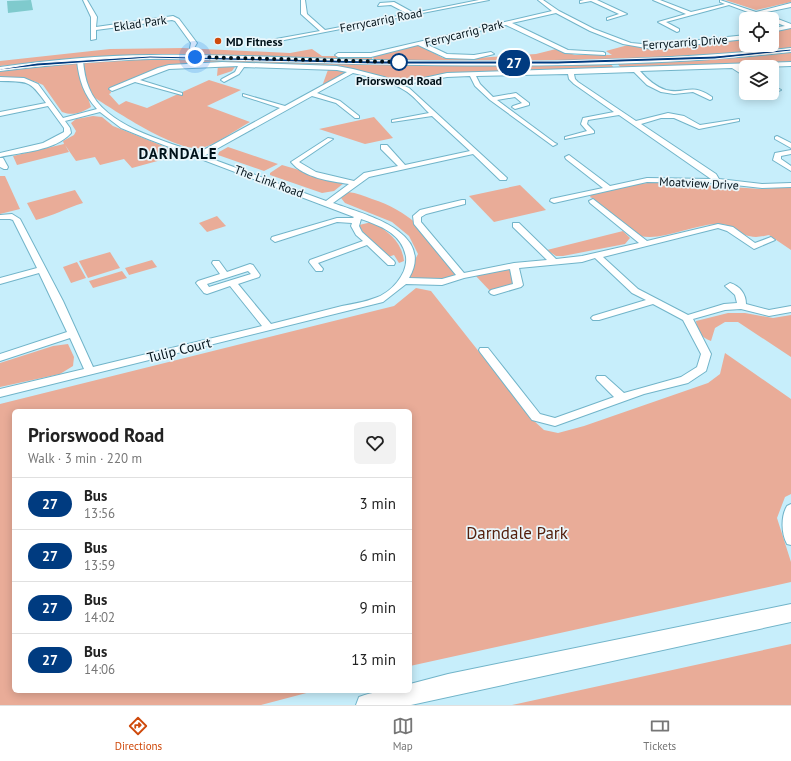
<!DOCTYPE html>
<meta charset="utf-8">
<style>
body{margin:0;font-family:"PT Sans",sans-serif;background:#f2f2f2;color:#222;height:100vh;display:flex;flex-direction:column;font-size:15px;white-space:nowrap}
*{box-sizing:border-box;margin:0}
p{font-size:13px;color:#767676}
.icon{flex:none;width:22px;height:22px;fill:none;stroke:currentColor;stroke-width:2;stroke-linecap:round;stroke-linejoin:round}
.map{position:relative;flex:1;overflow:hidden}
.drawer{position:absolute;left:12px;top:409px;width:400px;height:284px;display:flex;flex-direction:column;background:#fff;border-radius:6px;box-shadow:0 2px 10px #0003}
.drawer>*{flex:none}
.badge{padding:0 8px;border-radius:13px;font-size:14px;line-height:26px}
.controls{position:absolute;left:739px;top:12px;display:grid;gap:8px}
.controls a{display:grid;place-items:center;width:40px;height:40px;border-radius:6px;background:#fff;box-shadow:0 2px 10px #0003;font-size:20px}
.you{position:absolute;width:20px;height:20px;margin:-10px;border:3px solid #fff;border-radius:50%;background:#1a73e8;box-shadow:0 0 0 6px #1a73e833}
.map>.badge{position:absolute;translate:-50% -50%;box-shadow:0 0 0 2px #fff}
.round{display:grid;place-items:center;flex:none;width:42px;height:42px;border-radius:6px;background:#f2f2f2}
.overview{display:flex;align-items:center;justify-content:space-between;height:68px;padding:0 16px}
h1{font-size:19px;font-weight:700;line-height:30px}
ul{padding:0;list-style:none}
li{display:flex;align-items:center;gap:12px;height:52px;padding:0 16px;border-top:1px solid #e0e0e0}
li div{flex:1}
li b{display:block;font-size:15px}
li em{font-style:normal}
li .badge{min-width:44px;font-weight:700;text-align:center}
.menu{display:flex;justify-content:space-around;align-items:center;height:56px;border-top:1px solid #e0e0e0;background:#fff;font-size:11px;color:#767676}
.menu a{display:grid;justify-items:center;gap:2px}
.menu .selected{color:#cf4a0c}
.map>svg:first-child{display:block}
.green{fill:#e9ac98}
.building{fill:#7fcacd}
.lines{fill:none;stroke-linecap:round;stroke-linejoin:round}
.minor-casing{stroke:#71b4c9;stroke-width:2}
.tertiary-casing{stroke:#71b4c9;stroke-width:2}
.secondary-casing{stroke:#71b4c9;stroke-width:2}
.minor{fill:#fff;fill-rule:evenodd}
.tertiary{fill:#fff;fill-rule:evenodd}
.secondary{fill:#fff;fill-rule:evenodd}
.line{fill:#003b80;stroke:#fff}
.walk{stroke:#001119;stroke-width:4;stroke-dasharray:0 7.2}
.poi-dot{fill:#cf4a0c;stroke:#e9f6fb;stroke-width:1.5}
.stop-dot{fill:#fff;stroke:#003b80;stroke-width:2}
.labels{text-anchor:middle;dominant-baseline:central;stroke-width:3.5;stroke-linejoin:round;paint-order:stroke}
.far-street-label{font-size:12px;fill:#001119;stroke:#e9f6fb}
.far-poi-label{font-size:12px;font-weight:bold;fill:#001119;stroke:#e9f6fb;text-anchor:start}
.far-stop-label{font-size:12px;font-weight:bold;fill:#001119;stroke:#e9f6fb}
.street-label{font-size:14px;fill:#001119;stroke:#e9f6fb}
.far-district-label{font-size:15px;font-weight:bold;letter-spacing:1px;fill:#001119;stroke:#e9f6fb}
.near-park-label{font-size:17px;fill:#54200d;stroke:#e9f6fb}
</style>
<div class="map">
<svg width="791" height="705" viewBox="0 0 791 705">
<rect width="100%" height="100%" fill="#c7eefb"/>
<g class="green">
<polygon points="725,0 791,0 791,2 756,10"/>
<polygon points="785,28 791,29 791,49 691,58 530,61 374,61 373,56 415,46 421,46 443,58 476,58 536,54 556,49 575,55 612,55 606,51 628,45 647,48 746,39 746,45 772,45 772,32"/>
<path d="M183 48 290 53 312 49 322 56H372V59L370 60C245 57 125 52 0 66V61L110 49Z"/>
<polygon points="791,52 791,62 621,68 617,63 709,60"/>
<path d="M150 57 372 62 608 61 616 70 446 75 412 81V84L401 86 353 72 321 89 329 67 237 64 232 71 217 76 218 65 164 68 110 89 111 93 109 94 119 105 126 101 147 108 209 80 241 90 207 106 250 122C239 128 212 147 201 148 175 152 109 107 86 92L91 107C81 113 73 116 62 112L43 85 34 81 0 79V69Z"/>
<polygon points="93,116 102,117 113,126 183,154 132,168 124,159 100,165 95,157 76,161 65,145 69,152 17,165 13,156 64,144 63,141 74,135 76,131 71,123 76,119"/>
<polygon points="374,117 393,138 365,144 319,129"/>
<polygon points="228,147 278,164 264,171 218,155 219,152"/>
<polygon points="282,165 344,183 334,191 322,193 270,175 270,173"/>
<polygon points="0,176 5,176 20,209 0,214"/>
<path d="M657 182 761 189 791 187V250L769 235C738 243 741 223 716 224 692 225 663 241 640 236L594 199 590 197 591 195 639 184Z"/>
<polygon points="520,185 546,210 494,222 469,196"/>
<path d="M75 190 83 203C66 208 53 216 36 220L27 203Z"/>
<path d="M348 192C357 193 364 196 372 199 418 214 433 241 462 276L442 282 404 281 418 254 409 236 392 222 345 203 341 198Z"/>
<polygon points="217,216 226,226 207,232 199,223"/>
<path d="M372 222C388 231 402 242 404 261L399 263 394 255 388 257 363 232 359 225Z"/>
<polygon points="623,231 630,238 625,244 563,256 556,256 547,250"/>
<polygon points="110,252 120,268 88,278 79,261"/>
<polygon points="152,260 157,267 129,275 125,268"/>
<polygon points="77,262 86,278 71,283 63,267"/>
<polygon points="514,266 518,285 491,292 474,274"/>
<polygon points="122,271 127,278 93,288 89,281"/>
<polygon points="416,288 431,291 533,420 544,430 558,433 584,426 708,383 720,374 725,353 791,399 791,494 785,497 777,518 791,562 791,582 410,666 410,411 14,411 14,691 314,691 261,705 0,705 0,404 394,306"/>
<path d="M728 313H745L773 318 791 315V357L738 322H725L715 328 711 341C701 337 697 332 696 321Z"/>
<polygon points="68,344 74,357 73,366 60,374 0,387 0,363 53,346"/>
<polygon points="791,644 791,705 512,705"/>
</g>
<polygon class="building" points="31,0 33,10 8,13 7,1"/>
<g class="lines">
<defs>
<g id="minor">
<polygon points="83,0 87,0 97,17 96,27 173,16 179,19 197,43 194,48 190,48 191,43 175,21 172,20 96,30 96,39 91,40 91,17"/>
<polygon points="301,0 305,0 307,14 325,30 408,14 391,5 378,6 380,3 394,2 414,13 479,0 489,0 274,42 274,40 276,39 320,31 301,14"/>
<polygon points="538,0 543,0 559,11 594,29 631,43 652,45 746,35 746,39 652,49 623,44 590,31 556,13 512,23 568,50 603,52 605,53 605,55 565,53 506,25 424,43 447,54 474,55 491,52 494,54 474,59 446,58 418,45 371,57 338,57 335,55 338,53 371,53 552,11"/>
<polygon points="584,0 597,0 627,14 607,20 607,18 619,14 591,1 580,3 580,1"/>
<polygon points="653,0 660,0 691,12 725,4 720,2 720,0 756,12 791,3 791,7 762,13 791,24 791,28 772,32 772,28 785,26 772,21 772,19 767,19 729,5 666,22 679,29 679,31 677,32 658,22 686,14"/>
<path d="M80 59 83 61C84 70 85 79 89 88 104 126 163 140 198 153L280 108 243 96V94L285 106 347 72 337 70 244 67 239 74 224 82 221 80 222 79 235 72 238 66 169 69 140 80 182 93V95L135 82 112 91 109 89 110 88 158 68 169 65 222 62 337 66 353 69 384 77 409 88 507 178 506 180H500L473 154 369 177 333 203C363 214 436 231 409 278L442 279 456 275 414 224 413 216 420 210 462 200H465V204L426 214 421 217V222L464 273 514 263 547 260 513 227V223H519L556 259 582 256 639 243 590 203 589 201 593 199 647 241 718 224 733 227 755 243 771 237 775 240 754 249 727 231 718 228 603 257 638 289 688 315 724 304 737 303 735 295 725 286 730 283C740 286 746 294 746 304L769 310 791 306V312L769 316 741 309 725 310 693 319 711 354 706 371 688 383 644 394 555 426 532 420 480 352 479 350 480 348H488L540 414 555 418 614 397 597 380 596 378 597 376H605L624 393 681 377 697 367 701 354 683 320 653 304 599 320H593L591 318 593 316 646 300 632 293 595 258 582 262 519 268 523 285 521 287 494 295 491 294 489 292 491 290 513 284 510 269 464 278 442 285 406 284 383 302 0 397V389L84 369 70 338 0 361V354L67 332 39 273 0 284V278L37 268 13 220 10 219H0V215L12 214 20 219 63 301 93 367 262 326 230 286 207 294 204 293 196 283 198 281 220 274 212 263 213 261H219L227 272 250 264 253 265 260 275 259 277 238 284 271 324C295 318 318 312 342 306 353 304 365 302 375 298 391 293 408 274 406 257 402 233 380 226 361 219L359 226 362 232 394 261 395 263 394 265H388L367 245 318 263 323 269 322 271H316L309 262 310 260 363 241 356 235 351 226 352 223 337 222 275 242 271 239 272 237 337 218H353L354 217 148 139 121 128 100 112 65 121 70 128 71 133C55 151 22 152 0 157V153L43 143 64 132V128L48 106 0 116V112L46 103C29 79 28 82 0 81V77L24 78 38 84 63 118 97 109C84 95 79 80 77 61ZM353 73C370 77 389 80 404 90 413 95 421 105 429 113L392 120V122L432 116 470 151 405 165 387 145H381V149L398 166 364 173 354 181 316 172 299 162 333 139 328 138 291 162C304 178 330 181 349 184L326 201 204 156 312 96 336 103 355 118H359V116L340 101 317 93ZM248 271 251 274 209 287 207 284Z"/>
<path d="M791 62V66L739 68 746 72V77L732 68 640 71C647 79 656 87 666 90 686 95 690 82 712 97V99L710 100 693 92 674 94 661 92 647 85 634 72 574 74 575 79 578 82 636 121 668 113 684 116 700 125 739 119V121L699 129 674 118H661L641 124 716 174 719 179 762 184 791 183V187L762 188 717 183 647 182 554 203 550 201 551 199 603 188 566 159 565 157 569 155 610 186 647 178 711 179 619 115 588 120 587 124 594 131V133L565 139V137L587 131 581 124 583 118 614 112 574 84 569 79 568 74 476 76 480 84 493 97 516 93 529 103V105L515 109 512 107 513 106 522 103 515 97 497 100 555 143 557 144 553 146 490 100 475 86 470 76 447 77 413 83 410 81 447 73Z"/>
<polygon points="772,86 781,90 772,93"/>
<polygon points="753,93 766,93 750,96 750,94"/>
<polygon points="777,136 791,143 791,148 775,139 775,137"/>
<polygon points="791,150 791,154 781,156 781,159 791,166 791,171 773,160 775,153"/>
<polygon points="0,158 3,158 8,167 7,169 4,169 0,167"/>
<path d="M791 504V545L787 544C781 533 781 516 787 506Z"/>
</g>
<path id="tertiary" d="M791 48V52C651 67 510 67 370 64 297 63 224 58 151 59 101 60 50 65 0 71V67C50 60 101 55 151 55 224 54 297 58 370 60 510 63 651 62 791 48Z"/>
<path id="secondary" d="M791 604V622L411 705H356L359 697C376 690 392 691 410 691V684L448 674Z"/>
</defs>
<use href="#minor" class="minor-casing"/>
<use href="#tertiary" class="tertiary-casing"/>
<use href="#secondary" class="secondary-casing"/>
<use href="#minor" class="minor"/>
<use href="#tertiary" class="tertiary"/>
<use href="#secondary" class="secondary"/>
</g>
<polygon class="line" points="791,49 791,51 715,59 558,64 373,64 150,58 37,66 0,70 0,69 37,63 150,56 373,61 558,61 715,56"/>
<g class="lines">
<polyline class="walk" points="195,57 399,62"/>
</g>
<circle class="poi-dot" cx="218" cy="41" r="4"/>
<circle class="stop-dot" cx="399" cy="62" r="8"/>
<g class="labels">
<g class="far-street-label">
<text transform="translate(381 20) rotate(-11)">Ferrycarrig Road</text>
<text transform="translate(140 23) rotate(-8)">Eklad Park</text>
<text transform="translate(464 33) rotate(-14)">Ferrycarrig Park</text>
<text transform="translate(685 42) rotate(-4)">Ferrycarrig Drive</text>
<text transform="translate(269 181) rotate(20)">The Link Road</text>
<text transform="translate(699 183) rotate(3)">Moatview Drive</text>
</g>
<g class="far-poi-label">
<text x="226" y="41">MD Fitness</text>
</g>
<g class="far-stop-label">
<text x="399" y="80">Priorswood Road</text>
</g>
<g class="street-label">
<text transform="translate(179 350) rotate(-14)">Tulip Court</text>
</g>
<g class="far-district-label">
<text x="178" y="153">DARNDALE</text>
</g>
<g class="near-park-label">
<text x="517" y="533">Darndale Park</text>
</g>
</g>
</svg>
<div class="controls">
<a><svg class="icon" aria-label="locate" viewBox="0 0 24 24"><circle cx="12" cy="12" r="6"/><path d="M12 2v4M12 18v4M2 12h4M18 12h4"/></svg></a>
<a><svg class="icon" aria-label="layers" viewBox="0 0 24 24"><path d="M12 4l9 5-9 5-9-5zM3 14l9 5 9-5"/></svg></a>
</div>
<div class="you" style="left:195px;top:57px"></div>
<b class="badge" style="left:514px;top:63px;background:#003b80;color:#fff">27</b>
<section class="drawer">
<div class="overview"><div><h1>Priorswood Road</h1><p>Walk · 3 min · 220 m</p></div><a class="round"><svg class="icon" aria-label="heart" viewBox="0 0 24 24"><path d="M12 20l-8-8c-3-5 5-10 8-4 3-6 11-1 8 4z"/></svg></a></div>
<ul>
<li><span class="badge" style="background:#003b80;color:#fff">27</span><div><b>Bus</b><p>13:56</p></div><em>3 min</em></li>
<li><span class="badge" style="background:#003b80;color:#fff">27</span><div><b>Bus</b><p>13:59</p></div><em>6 min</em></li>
<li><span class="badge" style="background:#003b80;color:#fff">27</span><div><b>Bus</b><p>14:02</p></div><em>9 min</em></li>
<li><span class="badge" style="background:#003b80;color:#fff">27</span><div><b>Bus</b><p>14:06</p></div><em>13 min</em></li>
</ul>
</section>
</div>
<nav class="menu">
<a class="selected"><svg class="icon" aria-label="directions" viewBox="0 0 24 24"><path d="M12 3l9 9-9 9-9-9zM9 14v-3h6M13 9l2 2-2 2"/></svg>Directions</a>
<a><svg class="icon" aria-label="map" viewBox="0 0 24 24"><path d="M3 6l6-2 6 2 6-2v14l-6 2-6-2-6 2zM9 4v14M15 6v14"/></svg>Map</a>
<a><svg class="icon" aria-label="tickets" viewBox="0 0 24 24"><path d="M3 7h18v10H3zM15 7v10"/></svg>Tickets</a>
</nav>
